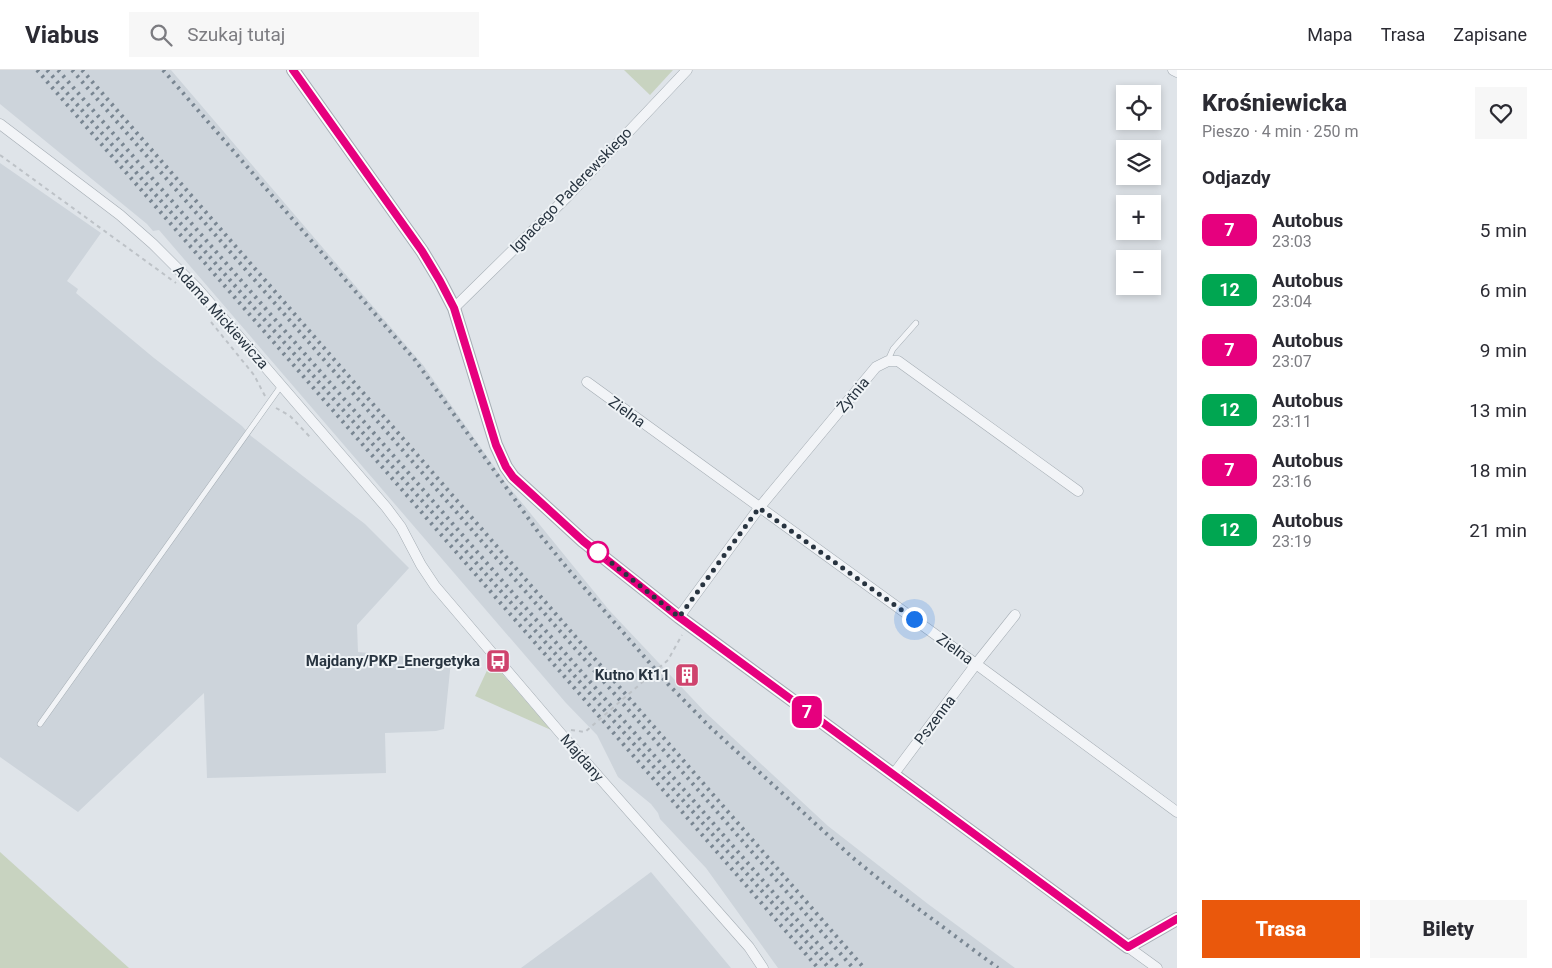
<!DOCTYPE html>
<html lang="pl">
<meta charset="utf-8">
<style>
body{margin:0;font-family:Roboto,sans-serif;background:#f7f7f7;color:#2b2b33;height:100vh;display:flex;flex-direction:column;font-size:19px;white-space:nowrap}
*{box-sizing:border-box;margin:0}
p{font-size:16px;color:#7c7c81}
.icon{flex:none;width:28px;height:28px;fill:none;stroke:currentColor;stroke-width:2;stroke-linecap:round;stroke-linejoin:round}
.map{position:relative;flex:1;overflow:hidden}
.drawer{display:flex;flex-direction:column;background:#fff;width:375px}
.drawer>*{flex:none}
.badge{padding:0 10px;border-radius:8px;font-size:18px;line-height:32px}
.tools{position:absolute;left:1116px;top:15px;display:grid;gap:10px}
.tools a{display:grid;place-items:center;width:45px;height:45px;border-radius:0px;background:#fff;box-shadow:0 2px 8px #0003;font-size:25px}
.you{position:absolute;width:25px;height:25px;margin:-12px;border:4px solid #fff;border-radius:50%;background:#1a73e8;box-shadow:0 0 0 8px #1a73e833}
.map>.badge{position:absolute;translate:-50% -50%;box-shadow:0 0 0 2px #fff}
h2{padding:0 25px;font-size:19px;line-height:45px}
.round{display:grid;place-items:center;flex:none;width:52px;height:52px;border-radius:0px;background:#f7f7f7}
.headline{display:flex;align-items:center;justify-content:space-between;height:85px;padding:0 25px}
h1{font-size:24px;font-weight:800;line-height:38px}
.cta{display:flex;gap:10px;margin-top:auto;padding:10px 25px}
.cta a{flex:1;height:58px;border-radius:0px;background:#ea580c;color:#fff;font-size:20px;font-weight:800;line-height:58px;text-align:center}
.cta a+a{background:#f7f7f7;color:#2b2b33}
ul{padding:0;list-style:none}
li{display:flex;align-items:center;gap:15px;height:60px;padding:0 25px}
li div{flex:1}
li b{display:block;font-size:19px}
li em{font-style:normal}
li .badge{min-width:55px;font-weight:700;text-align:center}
header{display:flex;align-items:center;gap:30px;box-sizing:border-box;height:70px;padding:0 25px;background:#fff;border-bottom:1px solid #e1e1e2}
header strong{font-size:24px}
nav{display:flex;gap:28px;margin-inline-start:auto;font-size:18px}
.search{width:350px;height:45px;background:#f7f7f7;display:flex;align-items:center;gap:12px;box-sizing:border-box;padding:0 18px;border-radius:0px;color:#7c7c81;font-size:19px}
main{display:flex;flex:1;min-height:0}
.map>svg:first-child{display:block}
.built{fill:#cdd4db}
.green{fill:#c8d3c0}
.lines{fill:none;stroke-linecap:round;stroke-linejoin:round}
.service-casing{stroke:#a4acb3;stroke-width:6}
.minor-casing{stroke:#a4acb3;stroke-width:11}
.tertiary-casing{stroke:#a4acb3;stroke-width:14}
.path{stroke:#bdc2c7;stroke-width:2;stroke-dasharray:4 4;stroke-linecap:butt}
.service{stroke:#f2f4f7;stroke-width:5}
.minor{stroke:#f2f4f7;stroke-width:10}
.tertiary{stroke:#f2f4f7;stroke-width:12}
.rail{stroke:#798692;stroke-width:4;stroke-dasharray:2.5 5;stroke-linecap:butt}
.line-casing{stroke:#fff;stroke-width:11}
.line{stroke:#e6007e;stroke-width:8}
.walk{stroke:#283440;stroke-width:5;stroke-dasharray:0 9}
.stop-dot{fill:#fff;stroke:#e6007e;stroke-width:2.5}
.labels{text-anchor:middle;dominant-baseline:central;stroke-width:4;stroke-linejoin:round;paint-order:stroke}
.street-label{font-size:15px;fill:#283440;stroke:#eff3f6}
.poi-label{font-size:15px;font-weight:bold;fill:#283440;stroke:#eff3f6;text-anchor:end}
</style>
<header>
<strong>Viabus</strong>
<div class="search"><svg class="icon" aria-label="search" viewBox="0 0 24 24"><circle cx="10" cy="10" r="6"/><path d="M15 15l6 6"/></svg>Szukaj tutaj</div>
<nav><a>Mapa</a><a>Trasa</a><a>Zapisane</a></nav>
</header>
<main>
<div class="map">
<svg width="1177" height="898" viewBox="0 0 1177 898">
<rect width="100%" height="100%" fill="#dfe4e9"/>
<g class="built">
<polygon points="0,0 171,0 423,295 505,412 609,540 705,642 828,756 928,834 1015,898 778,898 706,798 660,749 658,743 651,734 618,707 597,665 566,633 159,160 153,161 147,154 0,34"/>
<polygon points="0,93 101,163 67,211 78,219 76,223 154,288 242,356 251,366 365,454 409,498 357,555 358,582 451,591 444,659 436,661 385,663 386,703 207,708 204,623 78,742 0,687"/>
<polygon points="651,802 731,898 521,898 581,854"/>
</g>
<g class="green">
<polygon points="624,0 673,0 650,25"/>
<polygon points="493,593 551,660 475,626 490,594"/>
<polygon points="0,782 129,898 0,898"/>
</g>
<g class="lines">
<defs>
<g id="service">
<polyline points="888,290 893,279 916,253"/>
<polyline points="40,654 281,316"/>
</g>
<g id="minor">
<polyline points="1173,0 1177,2"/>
<polyline points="0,54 120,145 153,174 198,219 386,437 401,457 421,495 435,516 568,672 749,877 763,898"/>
<polyline points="454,238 566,128 687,0"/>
<polyline points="587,312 976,594 1177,742"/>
<polyline points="679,547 759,438 876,297 888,291 898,291 1078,421"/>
<polyline points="893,705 976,594 1015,545"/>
<polyline points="1128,877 1157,898"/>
</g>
<polyline id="tertiary" points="293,0 422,181 440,211 454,238 496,375 506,397 513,407 583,471 679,547 1128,877 1177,849"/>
</defs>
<use href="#service" class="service-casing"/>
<use href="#minor" class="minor-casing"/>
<use href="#tertiary" class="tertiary-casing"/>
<g class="path">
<polyline points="0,85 176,213"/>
<polyline points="211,252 254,305 265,326"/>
<polyline points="276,338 290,346 310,367"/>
<polyline points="571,660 585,662 668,590 682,565"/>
</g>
<use href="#service" class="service"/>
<use href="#minor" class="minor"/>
<use href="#tertiary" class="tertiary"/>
<g class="rail">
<polyline points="37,0 818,898"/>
<polyline points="47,0 829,898"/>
<polyline points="58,0 839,898"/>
<polyline points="72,0 853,898"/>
<polyline points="82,0 864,898"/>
<polyline points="163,0 415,290 541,466 568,499 668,614 711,658 853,788 885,814 998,898"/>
</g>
</g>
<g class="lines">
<defs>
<polyline id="line" points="293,0 422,181 440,211 454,238 496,375 506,397 513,407 583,471 679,547 1128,877 1177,849"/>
</defs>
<use href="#line" class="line-casing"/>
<use href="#line" class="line"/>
<polyline class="walk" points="598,482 679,547 759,438 914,549"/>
</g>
<defs>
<symbol id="bus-square" viewBox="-11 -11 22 22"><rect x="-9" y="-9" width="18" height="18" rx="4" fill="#cf436d" stroke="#eff3f6"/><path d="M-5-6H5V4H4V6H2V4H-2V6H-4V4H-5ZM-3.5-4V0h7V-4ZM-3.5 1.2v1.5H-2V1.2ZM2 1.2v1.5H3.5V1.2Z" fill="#fff"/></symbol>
<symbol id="building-square" viewBox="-11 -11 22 22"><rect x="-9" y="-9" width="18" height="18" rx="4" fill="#cf436d" stroke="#eff3f6"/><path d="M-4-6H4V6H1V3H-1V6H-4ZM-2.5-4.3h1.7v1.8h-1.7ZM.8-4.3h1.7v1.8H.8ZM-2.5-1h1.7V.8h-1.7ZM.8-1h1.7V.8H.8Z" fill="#fff"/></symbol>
</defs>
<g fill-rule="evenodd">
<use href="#bus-square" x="484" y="577" width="28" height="28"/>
<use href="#building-square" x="673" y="591" width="28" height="28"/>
</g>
<circle class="stop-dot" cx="598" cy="482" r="10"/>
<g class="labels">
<g class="street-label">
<text transform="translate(571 120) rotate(-46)">Ignacego Paderewskiego</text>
<text transform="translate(221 247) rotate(48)">Adama Mickiewicza</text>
<text transform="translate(853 325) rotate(-50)">Żytnia</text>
<text transform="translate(627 342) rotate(36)">Zielna</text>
<text transform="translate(955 579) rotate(36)">Zielna</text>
<text transform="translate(935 650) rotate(-53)">Pszenna</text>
<text transform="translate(582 688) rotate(49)">Majdany</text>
</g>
<g class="poi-label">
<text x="480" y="591">Majdany/PKP_Energetyka</text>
<text x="670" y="605">Kutno Kt11</text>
</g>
</g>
</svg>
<div class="tools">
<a><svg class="icon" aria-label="locate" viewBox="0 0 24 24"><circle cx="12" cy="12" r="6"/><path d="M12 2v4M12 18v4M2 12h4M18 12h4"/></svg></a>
<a><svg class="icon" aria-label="layers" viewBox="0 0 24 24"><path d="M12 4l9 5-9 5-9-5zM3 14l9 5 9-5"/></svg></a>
<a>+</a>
<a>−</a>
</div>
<div class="you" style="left:914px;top:549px"></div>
<b class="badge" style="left:807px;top:642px;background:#e6007e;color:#fff">7</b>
</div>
<section class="drawer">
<div class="headline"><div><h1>Krośniewicka</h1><p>Pieszo · 4 min · 250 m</p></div><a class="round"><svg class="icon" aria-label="heart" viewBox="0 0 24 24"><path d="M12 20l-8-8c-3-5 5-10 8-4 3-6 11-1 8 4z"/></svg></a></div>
<h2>Odjazdy</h2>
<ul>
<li><span class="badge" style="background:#e6007e;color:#fff">7</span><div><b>Autobus</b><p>23:03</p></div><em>5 min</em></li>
<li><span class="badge" style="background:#00a651;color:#fff">12</span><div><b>Autobus</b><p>23:04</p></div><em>6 min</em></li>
<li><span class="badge" style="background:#e6007e;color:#fff">7</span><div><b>Autobus</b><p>23:07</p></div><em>9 min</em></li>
<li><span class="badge" style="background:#00a651;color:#fff">12</span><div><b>Autobus</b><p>23:11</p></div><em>13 min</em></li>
<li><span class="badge" style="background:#e6007e;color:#fff">7</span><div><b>Autobus</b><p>23:16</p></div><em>18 min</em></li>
<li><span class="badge" style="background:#00a651;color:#fff">12</span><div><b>Autobus</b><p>23:19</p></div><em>21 min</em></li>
</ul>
<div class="cta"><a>Trasa</a><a>Bilety</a></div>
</section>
</main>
